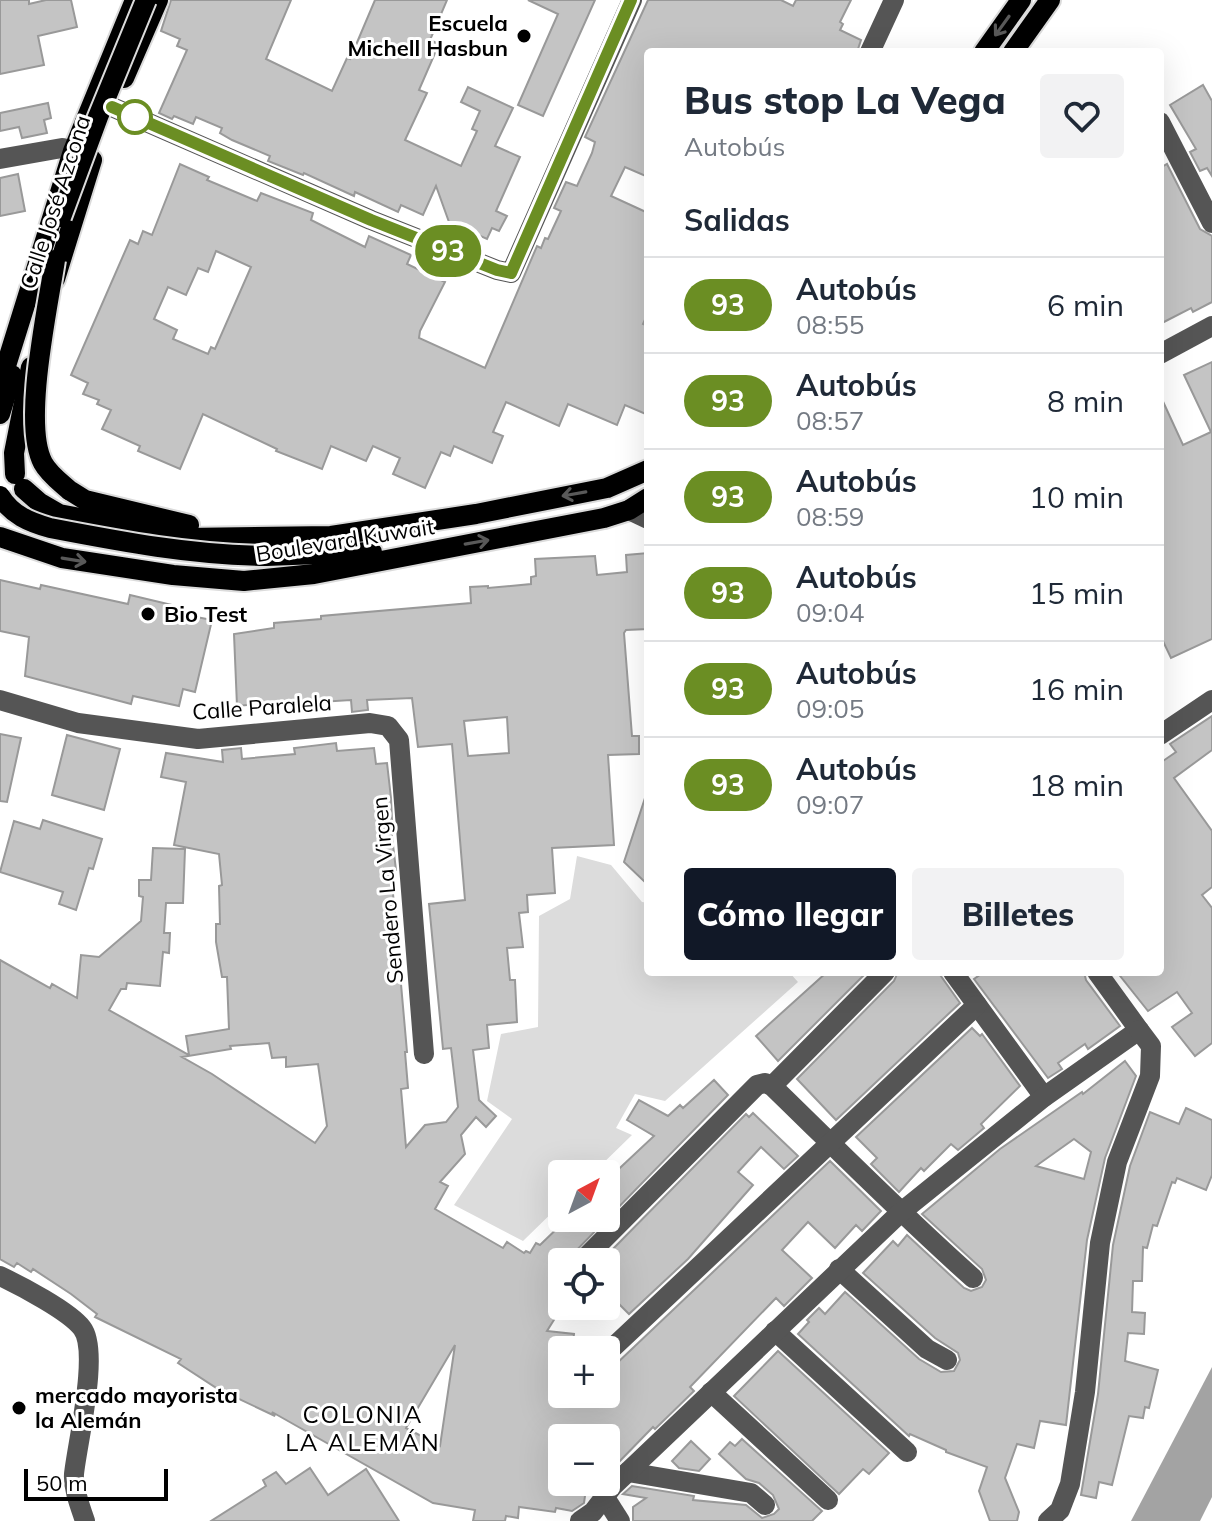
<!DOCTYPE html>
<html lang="es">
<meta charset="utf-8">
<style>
body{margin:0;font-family:Mulish,sans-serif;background:#f2f2f3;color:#1f2937;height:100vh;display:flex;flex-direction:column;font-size:30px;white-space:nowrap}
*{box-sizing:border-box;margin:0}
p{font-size:26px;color:#747a83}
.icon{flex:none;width:44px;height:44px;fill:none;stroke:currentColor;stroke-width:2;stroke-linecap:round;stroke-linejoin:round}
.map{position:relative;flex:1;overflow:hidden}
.drawer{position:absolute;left:644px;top:48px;width:520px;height:928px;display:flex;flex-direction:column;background:#fff;border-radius:8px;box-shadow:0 8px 32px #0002}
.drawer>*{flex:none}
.badge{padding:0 16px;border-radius:26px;font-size:28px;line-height:52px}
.needle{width:52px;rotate:41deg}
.buttons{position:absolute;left:548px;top:1160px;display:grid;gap:16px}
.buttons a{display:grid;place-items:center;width:72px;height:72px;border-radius:8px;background:#fff;box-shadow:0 8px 32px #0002;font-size:40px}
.scale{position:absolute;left:24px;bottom:20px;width:144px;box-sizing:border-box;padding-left:8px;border:4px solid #000;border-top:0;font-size:22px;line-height:28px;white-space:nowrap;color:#000;-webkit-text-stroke:6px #fff;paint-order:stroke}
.map>.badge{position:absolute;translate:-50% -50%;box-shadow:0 0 0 4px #fff}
h2{padding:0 40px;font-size:30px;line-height:72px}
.round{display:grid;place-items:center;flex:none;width:84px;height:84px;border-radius:8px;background:#f2f2f3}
.headline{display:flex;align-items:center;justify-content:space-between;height:136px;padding:0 40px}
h1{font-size:38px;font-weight:800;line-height:60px}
.action{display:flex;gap:16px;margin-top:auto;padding:16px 40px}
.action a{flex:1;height:92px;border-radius:8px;background:#111827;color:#fff;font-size:32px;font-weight:800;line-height:92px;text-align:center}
.action a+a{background:#f2f2f3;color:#1f2937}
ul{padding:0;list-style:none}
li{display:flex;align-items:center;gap:24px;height:96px;padding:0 40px;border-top:2px solid #e0e1e3}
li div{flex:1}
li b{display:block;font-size:30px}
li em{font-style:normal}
li .badge{min-width:88px;font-weight:700;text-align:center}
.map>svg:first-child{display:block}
.green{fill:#dcdcdc}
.water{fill:#a3a3a3}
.building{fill:#c4c4c4;stroke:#999;stroke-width:2;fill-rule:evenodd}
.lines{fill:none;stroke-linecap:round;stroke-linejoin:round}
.major-casing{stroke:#dbdbdb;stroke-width:24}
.minor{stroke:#555;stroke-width:20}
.major{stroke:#000;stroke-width:20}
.major-bridge-casing{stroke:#dbdbdb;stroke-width:24;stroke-linecap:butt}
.major-bridge{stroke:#000;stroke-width:20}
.oneway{stroke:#595959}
.line-casing{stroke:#fff;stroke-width:18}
.line{stroke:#6b8e23;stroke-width:12}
.poi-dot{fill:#000;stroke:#fff;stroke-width:3}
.stop-dot{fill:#fff;stroke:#6b8e23;stroke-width:4}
.labels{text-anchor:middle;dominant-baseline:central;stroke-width:6;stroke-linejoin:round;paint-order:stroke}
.poi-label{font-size:22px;font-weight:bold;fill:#000;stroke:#fff;text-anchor:start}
.street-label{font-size:22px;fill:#000;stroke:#fff}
.neighbourhood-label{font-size:24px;letter-spacing:2px;fill:#000;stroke:#fff}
</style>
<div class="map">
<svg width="1212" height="1521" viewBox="0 0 1212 1521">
<rect width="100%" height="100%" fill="#fff"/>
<polygon class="green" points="577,856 611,865 642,902 648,903 648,972 789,972 798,982 665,1101 635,1094 616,1128 632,1135 592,1174 562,1174 562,1203 523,1241 454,1205 512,1119 487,1101 501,1034 538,1027 539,916 570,899"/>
<polygon class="water" points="1212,1367 1212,1497 1200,1521 1131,1521"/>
<g class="building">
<polygon points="0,0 29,0 29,4 46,0 71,0 77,27 38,36 44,65 0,74"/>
<polygon points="171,0 291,0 266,59 332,91 347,58 350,59 375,0 447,0 430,40 439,44 419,90 427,93 405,140 461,166 477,131 472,129 480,111 461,102 468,87 513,108 495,146 520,157 496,211 507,216 499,231 492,228 487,239 449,222 436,186 423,215 401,205 398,212 355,192 354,196 304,173 303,175 268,161 270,156 232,140 220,133 222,128 196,117 193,124 174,116 172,119 159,113 187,50 177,46 180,39 161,31"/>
<polygon points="528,0 595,0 543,116 518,105 558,14"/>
<path d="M648 0H781L793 6 796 0H851L840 22 843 24 840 30 861 40 857 52H648V177L625 167 611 196 648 213V313L643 324 648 326V415L625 405 617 425 568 404 559 426 506 402 493 432 503 436 492 463 454 446 450 456 441 452 425 488 393 474 400 458 373 446 366 461 331 446 322 469 276 451 277 449 203 414 180 469 138 451 140 446 102 429 111 410 97 404 99 400 83 394 88 383 71 375 130 240 138 244 143 231 152 235 180 164 209 177 207 180 257 201 261 193 313 213 311 220 365 247 369 236 411 255 407 264 445 282 420 331 419 338 485 368 537 246 541 248 545 238 548 239 561 211 554 208 566 182 577 186 592 153 595 142 585 137ZM216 251 251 267 215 349 211 347 208 354 173 339 177 330 154 319 168 287 186 295 198 268 208 272Z"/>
<polygon points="1203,85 1212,101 1212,176 1207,168 1200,171 1190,152 1196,149 1170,105"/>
<polygon points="48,103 51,118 44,120 47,133 22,138 19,127 0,131 0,113"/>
<polygon points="1167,164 1200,229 1212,236 1212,302 1193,312 1191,308 1160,324 1160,168"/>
<polygon points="18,174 25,211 0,216 0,178"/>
<polygon points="1212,362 1212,639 1171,658 1160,635 1160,395 1183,445 1211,432 1184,375"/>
<path d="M648 553V629L626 630 624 633 632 736H639V754L608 755 614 845 552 848 555 893 527 895 528 912 519 913 523 947 507 948 510 980H515L517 1022 487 1025 489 1048 473 1050 479 1100 496 1116 486 1127 476 1117 461 1135 465 1154 440 1182 448 1186 435 1209 503 1248 507 1242 524 1253 526 1251 530 1253 536 1243 540 1245 568 1218H606V1181L654 1136 627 1120 639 1100 668 1116 680 1105 683 1108 714 1080 728 1095 569 1258 562 1262V1307L547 1331 574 1334 572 1350H562V1394H606V1374L615 1365 830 1161 881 1211 862 1231 856 1225 835 1248 808 1222 782 1250 812 1278 784 1306 776 1298 690 1387 694 1391 655 1429 653 1427 615 1466 606 1457V1438H562V1482H587L584 1503 572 1511 556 1508 555 1512 519 1507 518 1518 506 1516 505 1521H473L475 1510 433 1503 272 1412 275 1416 218 1389 178 1363 181 1359 95 1317 97 1314 71 1294 33 1269 31 1272 17 1263 14 1267 0 1259V960L50 988 52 984 77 998 81 955 99 957 141 921 143 897 139 896V880H151L153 848 185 849 183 903H166L164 933H170L169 953 163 952 160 986 127 983 126 989H121L109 1010 189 1055 186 1036 229 1029 227 977H222L216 942V924H220L219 886 222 885 219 854 174 845 186 782 161 777 166 753 223 762 222 750 241 748 242 759 295 754 294 748 336 743 337 751 374 748 376 764 387 763 391 798 392 820H390L396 870 391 871 407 1052H405L408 1088 401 1089 406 1147 425 1125 446 1122 458 1107 451 1048 443 1049 429 904 465 900 452 744 418 747 412 698 367 700 368 710 352 712 351 700 288 704V701L237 706 234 634 274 628V623L321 619V616L471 603 470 587 488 586V588L531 584V577L536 576 535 559 595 556 597 575 627 572 626 555ZM507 717 509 753 468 756 464 721ZM269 1043 272 1058 286 1057V1067L318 1064 327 1126 315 1143 212 1074 182 1057 231 1049 230 1046ZM455 1345 440 1446 406 1428Z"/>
<polygon points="0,580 40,589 41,585 128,604 130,595 172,605 171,612 212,620 195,692 183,689 179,706 133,696 131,704 25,676 29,637 0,631"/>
<polygon points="1212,716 1212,750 1174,778 1212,831 1212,887 1202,895 1212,908 1212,1043 1195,1056 1172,1027 1192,1013 1177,992 1148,1011 1117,972 1160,972 1160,757 1163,761 1176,752 1170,744"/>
<polygon points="0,734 21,738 7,802 0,801"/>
<polygon points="67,735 120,749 104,810 52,795"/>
<polygon points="645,798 648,798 648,885 624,862"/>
<polygon points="43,820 102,839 93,869 89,868 76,910 59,904 63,892 0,872 14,821 40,829"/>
<polygon points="827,972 867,972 778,1061 756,1036"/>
<polygon points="898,972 938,972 960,1003 836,1120 797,1079 894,981"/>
<polygon points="984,972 1084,972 1086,980 1120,1026 1088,1049 1085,1044 1058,1063 1062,1069 1048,1078 974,979"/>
<polygon points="972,1028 980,1036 982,1034 1020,1086 981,1124 984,1128 958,1150 951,1144 924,1171 921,1168 899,1192 871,1164 877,1158 856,1137"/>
<path d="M1125 1061 1136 1076 1105 1158 1087 1240 1066 1425 1040 1421 1034 1448 1017 1444 1005 1478 1019 1512 1017 1521H990L979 1491 987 1467 946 1452V1450L910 1434 909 1436 798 1334 809 1322 807 1320 819 1308 825 1314 845 1292 919 1359 941 1372 954 1371 960 1360 958 1353 935 1338 863 1273 893 1241 898 1246 907 1235 964 1288 971 1291 982 1287 986 1280 982 1269 922 1214 1000 1149 1082 1092 1083 1094ZM1074 1139 1091 1152 1084 1179 1036 1166Z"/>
<polygon points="1186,1108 1212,1120 1212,1175 1206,1190 1177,1178 1175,1183 1172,1182 1157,1226 1153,1225 1147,1248 1143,1247 1142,1281 1133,1281 1132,1312 1145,1313 1144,1334 1128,1333 1125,1361 1158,1370 1149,1408 1145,1407 1143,1418 1129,1416 1112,1485 1099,1482 1096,1498 1081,1495 1098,1394 1113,1245 1130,1166 1150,1112 1179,1124"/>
<polygon points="753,1113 798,1156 784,1169 761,1147 738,1172 753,1185 688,1259 629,1314 606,1291 606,1262 602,1260 746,1114 749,1117"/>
<polygon points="778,1351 889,1453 869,1474 863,1469 839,1494 734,1396"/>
<polygon points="742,1439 822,1511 812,1521 633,1521 633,1507 646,1498 623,1494 632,1486 694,1496 693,1500 746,1505 762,1518 774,1514 779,1509 773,1495 759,1483 746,1479 719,1454 730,1442 735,1446"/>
<polygon points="691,1441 710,1459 699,1471 679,1468 672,1461"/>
<polygon points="310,1468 328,1495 366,1469 399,1521 211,1521 266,1486 263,1480 276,1472 286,1484"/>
</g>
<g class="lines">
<defs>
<g id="major">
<polyline points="984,52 1021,0"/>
<polyline points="1013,52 1050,0"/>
<polyline points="124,78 158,0"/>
<polyline points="55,279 92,160"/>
<polyline points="0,385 73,151 135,0"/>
<polyline points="0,414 12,375"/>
<polyline points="15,474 14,453 31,367"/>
<polyline points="24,489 40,503 59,514 185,538 331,536 476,514 607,488 648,470"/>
<polyline points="69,490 85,500 189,525"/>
<polyline points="0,537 62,558 173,575 244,581 314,574 604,518 629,510 648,498"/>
<polyline points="266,556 372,552"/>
</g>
</defs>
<use href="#major" class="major-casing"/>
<g class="minor">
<polyline points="870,52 894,0"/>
<polyline points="112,107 371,220 497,270 511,273 632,0"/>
<polyline points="1160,122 1212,223"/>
<polyline points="0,159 62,148 73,151 87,162"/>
<polyline points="1160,354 1212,326"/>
<polyline points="629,510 648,519"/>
<polyline points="0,700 78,723 198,739 370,723 388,726 399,740 424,1054"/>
<polyline points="1160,735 1212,700"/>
<polyline points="953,972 1044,1097"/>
<polyline points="772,1086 885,972"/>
<path d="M581 1262 757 1085 765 1083 772 1086C839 1151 903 1216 973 1278"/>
<polyline points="839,1269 927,1349 947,1360"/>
<path d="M0 1276C21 1286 69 1311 82 1328 100 1351 77 1444 74 1474 73 1489 80 1506 85 1521"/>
<polyline points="775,1331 907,1452"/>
<polyline points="606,1354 977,1005"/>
<polyline points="711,1392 828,1500"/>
<polyline points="628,1472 751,1493 765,1505"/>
<polyline points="606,1499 620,1521"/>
<polyline points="580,1521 593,1512 613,1486 900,1213 1044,1097 1139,1030 1097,972"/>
<polyline points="1048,1521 1060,1510 1070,1484 1085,1392 1100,1243 1117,1162 1150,1076 1151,1046 1139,1030"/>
</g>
<use href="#major" class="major"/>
<defs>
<g id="major-bridge">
<polyline points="61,217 98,117 146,0"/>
<path d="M55 260C48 307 22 424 43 463 49 474 60 482 69 490"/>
<path d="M0 496C12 515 29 522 50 528 123 542 191 555 266 556"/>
</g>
</defs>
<use href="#major-bridge" class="major-bridge-casing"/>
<use href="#major-bridge" class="major-bridge"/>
</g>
<defs><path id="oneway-shaft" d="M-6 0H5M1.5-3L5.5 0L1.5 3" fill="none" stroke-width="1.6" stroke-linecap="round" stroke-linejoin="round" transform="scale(2)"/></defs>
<g class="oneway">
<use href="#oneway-shaft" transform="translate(1002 26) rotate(126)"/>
<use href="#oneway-shaft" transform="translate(574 494) rotate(170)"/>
<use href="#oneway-shaft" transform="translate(477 542) rotate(-10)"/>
<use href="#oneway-shaft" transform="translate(74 560) rotate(9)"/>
</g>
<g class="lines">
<defs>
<polyline id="line" points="112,107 371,220 497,270 511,273 631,0"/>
</defs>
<use href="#line" class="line-casing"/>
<use href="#line" class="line"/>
</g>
<g class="poi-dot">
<circle cx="524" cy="36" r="8"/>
<circle cx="148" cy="614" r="8"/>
<circle cx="19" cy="1408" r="8"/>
</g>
<circle class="stop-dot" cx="135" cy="117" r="16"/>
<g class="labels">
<g class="poi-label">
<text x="508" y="23" text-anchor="end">Escuela<tspan x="508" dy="25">Michell Hasbun</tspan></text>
<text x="164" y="614">Bio Test</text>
<text x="35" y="1395">mercado mayorista<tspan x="35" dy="25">la Alemán</tspan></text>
</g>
<g class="street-label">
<text transform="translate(55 202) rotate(-72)">Calle José Azcona</text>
<text transform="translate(345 540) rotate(-9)">Boulevard Kuwait</text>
<text transform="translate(262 707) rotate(-4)">Calle Paralela</text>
<text transform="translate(387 890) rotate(-95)">Sendero La Virgen</text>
</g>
<g class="neighbourhood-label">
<text x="363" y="1414">COLONIA<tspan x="363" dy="28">LA ALEMÁN</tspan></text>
</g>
</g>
</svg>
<div class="buttons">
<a><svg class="needle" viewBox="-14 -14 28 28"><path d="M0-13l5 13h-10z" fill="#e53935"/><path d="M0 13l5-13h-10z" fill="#747a83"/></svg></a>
<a><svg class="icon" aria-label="locate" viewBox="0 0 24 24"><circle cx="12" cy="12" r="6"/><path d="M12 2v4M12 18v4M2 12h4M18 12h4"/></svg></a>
<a>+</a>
<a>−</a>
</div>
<div class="scale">50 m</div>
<b class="badge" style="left:448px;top:251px;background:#6b8e23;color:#fff">93</b>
<section class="drawer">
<div class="headline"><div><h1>Bus stop La Vega</h1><p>Autobús</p></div><a class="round"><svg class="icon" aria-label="heart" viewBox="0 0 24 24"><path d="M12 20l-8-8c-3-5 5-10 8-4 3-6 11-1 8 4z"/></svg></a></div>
<h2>Salidas</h2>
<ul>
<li><span class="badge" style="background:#6b8e23;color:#fff">93</span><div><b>Autobús</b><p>08:55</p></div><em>6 min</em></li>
<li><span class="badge" style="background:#6b8e23;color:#fff">93</span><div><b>Autobús</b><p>08:57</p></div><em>8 min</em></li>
<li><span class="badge" style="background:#6b8e23;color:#fff">93</span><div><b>Autobús</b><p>08:59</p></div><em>10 min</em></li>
<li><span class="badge" style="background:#6b8e23;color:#fff">93</span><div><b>Autobús</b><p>09:04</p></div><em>15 min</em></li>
<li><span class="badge" style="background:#6b8e23;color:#fff">93</span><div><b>Autobús</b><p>09:05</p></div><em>16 min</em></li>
<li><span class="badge" style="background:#6b8e23;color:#fff">93</span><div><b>Autobús</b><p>09:07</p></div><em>18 min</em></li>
</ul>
<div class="action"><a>Cómo llegar</a><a>Billetes</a></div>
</section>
</div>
